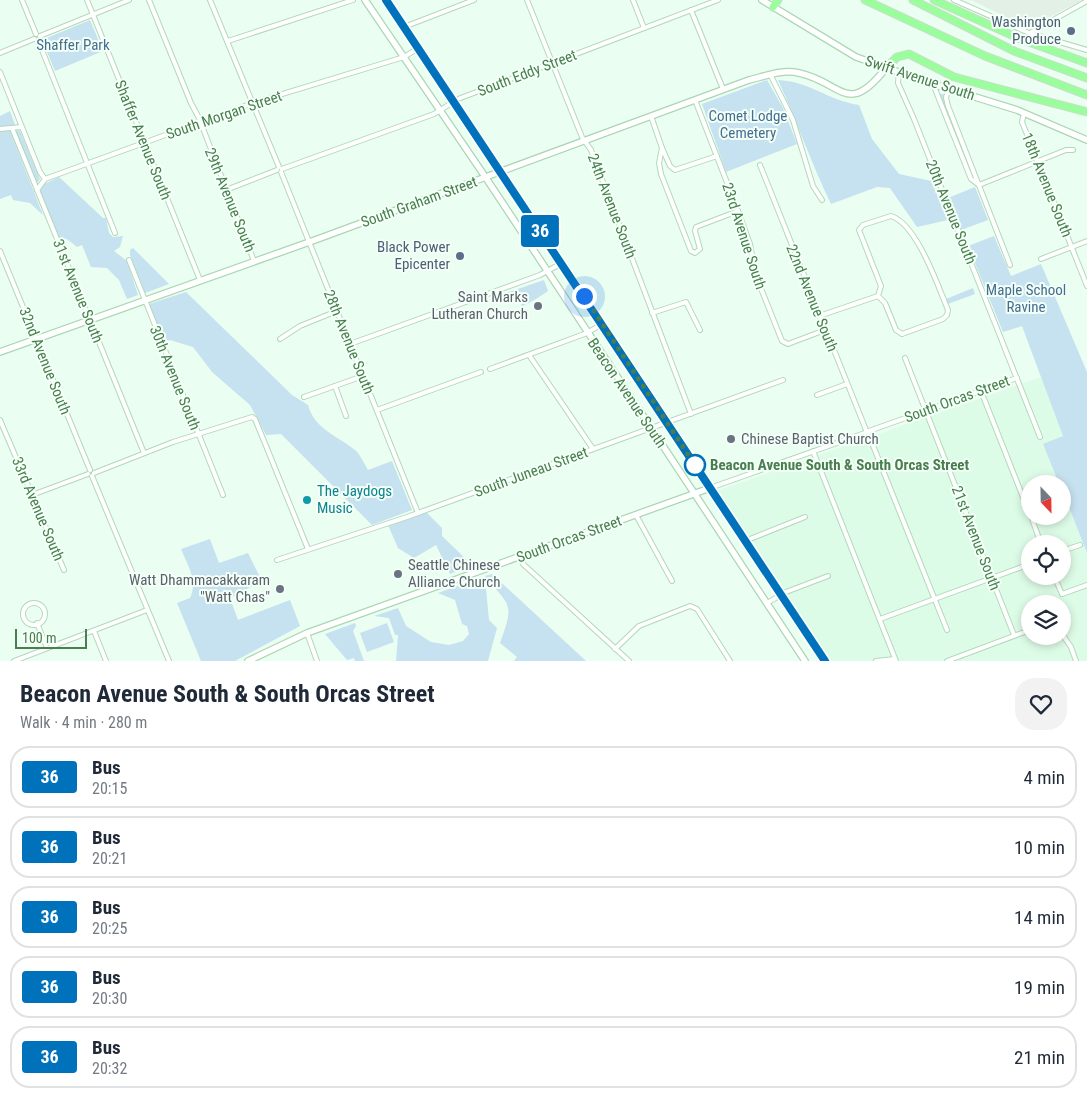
<!DOCTYPE html>
<meta charset="utf-8">
<style>
body{margin:0;font-family:"Roboto Condensed",sans-serif;background:#f2f2f3;color:#1f2937;height:100vh;display:flex;flex-direction:column;font-size:19px;white-space:nowrap}
*{box-sizing:border-box;margin:0}
p{font-size:16px;color:#747a83}
.icon{flex:none;width:28px;height:28px;fill:none;stroke:currentColor;stroke-width:2;stroke-linecap:round;stroke-linejoin:round}
.map{position:relative;height:661px;overflow:hidden}
.sheet{display:flex;flex-direction:column;background:#fff;flex:1}
.sheet>*{flex:none}
.badge{padding:0 10px;border-radius:4px;font-size:18px;line-height:32px}
.needle{width:32px;rotate:158deg}
.buttons{position:absolute;left:1021px;top:475px;display:grid;gap:10px}
.buttons a{display:grid;place-items:center;width:50px;height:50px;border-radius:50%;background:#fff;box-shadow:0 2px 8px #0003;font-size:25px}
.scale{position:absolute;left:15px;bottom:12px;width:72px;box-sizing:border-box;padding-left:5px;border:2px solid #497e4f;border-top:0;font-size:14px;line-height:18px;white-space:nowrap;color:#497e4f;-webkit-text-stroke:4px #f3fff7;paint-order:stroke}
.you{position:absolute;width:25px;height:25px;margin:-12px;border:4px solid #fff;border-radius:50%;background:#1a73e8;box-shadow:0 0 0 8px #1a73e833}
.map>.badge{position:absolute;translate:-50% -50%;box-shadow:0 0 0 2px #fff}
.round{display:grid;place-items:center;flex:none;width:52px;height:52px;border-radius:20px;background:#f2f2f3}
.overview{display:flex;align-items:center;justify-content:space-between;height:85px;padding:0 20px}
h1{font-size:24px;font-weight:700;line-height:38px}
ul{padding:0;list-style:none}
li{display:flex;align-items:center;gap:15px;height:62px;margin:0 10px 8px;padding:0 10px;border:2px solid #e0e1e3;border-radius:20px}
li div{flex:1}
li b{display:block;font-size:19px}
li em{font-style:normal}
li .badge{min-width:55px;font-weight:700;text-align:center}
.map>svg:first-child{display:block}
.residential{fill:#ddfce7;fill-rule:evenodd}
.industrial{fill:#e3f0e6}
.green{fill:#c6e1ef}
.lines{fill:none;stroke-linecap:round;stroke-linejoin:round}
.street-casing{stroke:#b2d8ba;stroke-width:6}
.secondary-casing{stroke:#abd7b3;stroke-width:8}
.highway-casing{stroke:#ccdbce;stroke-width:9}
.street{stroke:#fff;stroke-width:4}
.secondary{stroke:#fff;stroke-width:5.5}
.highway{stroke:#9bfe9c;stroke-width:7}
.line-casing{stroke:#fff;stroke-width:11}
.line{stroke:#0072bc;stroke-width:8}
.walk{stroke:#497e4f;stroke-width:5;stroke-dasharray:0 9}
.service-dot{fill:#5c6f8a;stroke:#f3fff7;stroke-width:2}
.worship-dot{fill:#6b7280;stroke:#f3fff7;stroke-width:2}
.stop-dot{fill:#fff;stroke:#0072bc;stroke-width:2.5}
.culture-dot{fill:#0f9aa8;stroke:#f3fff7;stroke-width:2}
.labels{text-anchor:middle;dominant-baseline:central;stroke-width:4;stroke-linejoin:round;paint-order:stroke}
.service-label{font-size:15px;fill:#4e5e75;stroke:#f3fff7;text-anchor:end}
.park-label{font-size:15px;fill:#446e91;stroke:#f3fff7}
.street-label{font-size:15px;fill:#497e4f;stroke:#f3fff7}
.worship-label{font-size:15px;fill:#5b616d;stroke:#f3fff7;text-anchor:end}
.stop-label{font-size:15px;font-weight:bold;fill:#497e4f;stroke:#f3fff7;text-anchor:start}
.culture-label{font-size:15px;fill:#0d838f;stroke:#f3fff7;text-anchor:start}
</style>
<div class="map">
<svg width="1087" height="661" viewBox="0 0 1087 661">
<rect width="100%" height="100%" fill="#eafef1"/>
<path class="residential" d="M1041 377 1063 436 1043 445 1059 484H1030V516H1062L1063 492 1087 553V661H830L714 492ZM1030 544H1062V576H1030ZM1030 604H1062V636H1030Z"/>
<polygon class="industrial" points="971,0 1082,0 1029,28"/>
<g class="green">
<polygon points="90,20 103,51 55,71 42,40"/>
<polygon points="767,80 783,108 797,144 726,172 702,104"/>
<path d="M778 80C809 81 827 100 859 105L872 139 899 174 931 181 948 220 917 227 890 188 877 187 831 204C811 163 797 121 778 80Z"/>
<polygon points="939,93 944,95 975,180 972,177"/>
<polygon points="10,111 15,125 0,127 0,116"/>
<polygon points="6,130 10,131 43,215 30,203 13,200 11,195 0,199 0,132"/>
<polygon points="15,130 20,131 40,179 38,182 35,182"/>
<polygon points="59,177 103,218 106,218 109,233 113,237 123,236 120,247 114,251 127,261 138,295 127,299 119,280 107,268 91,267 82,245 77,247 67,239 58,238 40,192 42,185"/>
<polygon points="975,187 988,220 961,230 948,198"/>
<polygon points="994,236 1011,276 1041,264 1087,372 1087,553 1063,492 1062,484 1059,484 1043,444 1063,436 1022,326 1003,332 968,246"/>
<polygon points="133,248 169,284 145,293 130,255 130,250"/>
<path d="M544 280 548 291C540 296 532 302 522 306L516 293 508 296 506 293Z"/>
<polygon points="973,288 975,294 948,304 946,299"/>
<path d="M186 292 292 395 308 405C314 429 338 436 355 450 361 455 364 464 368 470L392 461 412 510 372 525 281 434 266 435 250 405 212 372 193 347 170 340 164 342 149 304Z"/>
<polygon points="426,512 442,528 442,536 472,565 450,574 436,545 414,558 398,548 388,525"/>
<path d="M210 539 219 563 248 553 262 581 230 598 238 620 290 600 300 626 235 661H201L177 603 190 598C198 581 188 566 181 549Z"/>
<path d="M492 574 586 661H514L517 657 500 643C515 602 510 607 485 576Z"/>
<polygon points="476,579 486,589 489,620 497,628 488,661 396,661 398,635 395,635 389,618 374,616 398,608 406,626 431,642 449,645 463,641 469,634 467,626 462,624 455,600 438,593"/>
<polygon points="355,623 356,626 353,631 364,661 355,661 354,658 347,660 325,634"/>
<polygon points="387,623 394,642 367,652 360,633"/>
</g>
<g class="lines">
<defs>
<g id="street">
<polyline points="22,0 36,34"/>
<polyline points="87,0 200,280"/>
<polyline points="149,0 191,103 199,118 254,261"/>
<polyline points="210,0 279,167"/>
<polyline points="527,0 582,137 591,150 600,174 691,414"/>
<polyline points="633,0 644,28"/>
<polyline points="954,0 1029,33 1087,50"/>
<polyline points="691,10 723,89"/>
<polyline points="404,27 474,0"/>
<polyline points="1030,33 1087,1"/>
<polyline points="40,36 129,0"/>
<polyline points="38,40 115,233"/>
<polyline points="228,41 353,0"/>
<polyline points="0,53 34,39"/>
<polyline points="0,72 40,172 45,179"/>
<polyline points="899,72 898,83 914,119 1040,437"/>
<polyline points="770,74 793,120 813,186 822,200"/>
<polyline points="933,84 971,179 979,185"/>
<polyline points="948,88 946,98 948,106 1010,265"/>
<polyline points="695,100 738,211 750,244 756,276 782,341 788,344 825,330"/>
<polyline points="1024,113 1022,122 1087,286"/>
<polyline points="651,116 662,148 659,163 661,174 691,251 695,253 700,249 695,231 696,227 738,211"/>
<polyline points="12,128 144,453"/>
<polyline points="0,129 21,127"/>
<polyline points="662,148 670,166 675,170 717,156"/>
<polyline points="760,165 866,430"/>
<polyline points="282,169 434,114 458,99 718,0"/>
<polyline points="281,172 418,513"/>
<polyline points="979,185 1066,150 1073,150"/>
<polyline points="37,190 45,179 253,103 404,57 417,49"/>
<polyline points="226,190 277,170"/>
<path d="M891 216C917 224 938 286 948 310L947 315 943 319 902 334 896 330 885 303 878 296 881 286 859 230 863 225Z"/>
<polyline points="0,251 90,470"/>
<polyline points="1041,259 1087,241"/>
<polyline points="129,260 223,495"/>
<polyline points="652,313 686,302 700,330"/>
<polyline points="819,316 878,296"/>
<polyline points="280,339 300,326 337,311"/>
<polyline points="350,344 540,275 562,263"/>
<polyline points="529,355 593,449"/>
<polyline points="905,358 1014,635"/>
<polyline points="490,369 587,333 602,324"/>
<polyline points="335,386 346,416"/>
<polyline points="981,391 1030,515"/>
<polyline points="817,395 847,384"/>
<polyline points="304,397 363,376"/>
<polyline points="377,410 481,372"/>
<polyline points="0,420 64,570"/>
<polyline points="869,431 1017,378"/>
<polyline points="868,433 947,630"/>
<polyline points="813,451 896,661"/>
<polyline points="94,473 173,442 252,417 255,419 308,549"/>
<polyline points="92,476 169,661"/>
<polyline points="710,488 865,433"/>
<polyline points="32,495 88,474"/>
<polyline points="636,515 672,581"/>
<polyline points="1031,516 1041,544"/>
<polyline points="745,541 805,517"/>
<polyline points="1062,551 1080,545"/>
<polyline points="521,556 523,564 629,661"/>
<polyline points="277,560 407,517 783,380"/>
<polyline points="1054,576 1062,594 1087,585"/>
<polyline points="767,603 786,592 828,576"/>
<circle cx="34" cy="614" r="11"/>
<polyline points="880,619 1030,564"/>
<polyline points="37,623 47,648"/>
<polyline points="94,631 106,661"/>
<polyline points="307,633 317,661"/>
<polyline points="1062,634 1071,647 1076,661"/>
<polyline points="615,649 639,626 690,606 697,609 730,661"/>
<polyline points="14,661 147,610"/>
<polyline points="876,661 895,659"/>
<polyline points="947,661 1030,630"/>
</g>
<g id="secondary">
<polyline points="365,0 486,178 805,661"/>
<polyline points="386,0 825,661"/>
<polyline points="762,0 856,57 933,84 1017,110 1087,140"/>
<path d="M0 352 315 240 749 80C766 76 782 69 799 73 842 82 847 118 886 68"/>
<polyline points="248,661 307,633 710,488"/>
</g>
<g id="highway">
<polyline points="865,0 985,56 1087,95"/>
<polyline points="913,0 1014,51 1087,78"/>
<polyline points="934,0 1018,38 1087,63"/>
<polyline points="773,7 778,0"/>
<polyline points="886,68 897,57 909,54 954,77 1087,112"/>
</g>
</defs>
<use href="#street" class="street-casing"/>
<use href="#secondary" class="secondary-casing"/>
<use href="#highway" class="highway-casing"/>
<use href="#street" class="street"/>
<use href="#secondary" class="secondary"/>
<use href="#highway" class="highway"/>
</g>
<g class="lines">
<defs>
<polyline id="line" points="386,0 825,661"/>
</defs>
<use href="#line" class="line-casing"/>
<use href="#line" class="line"/>
<polyline class="walk" points="584,296 695,465"/>
</g>
<g class="service-dot">
<circle cx="1071" cy="31" r="5"/>
<circle cx="460" cy="256" r="5"/>
</g>
<g class="worship-dot">
<circle cx="538" cy="306" r="5"/>
<circle cx="731" cy="439" r="5"/>
<circle cx="398" cy="574" r="5"/>
<circle cx="280" cy="589" r="5"/>
</g>
<circle class="stop-dot" cx="695" cy="465" r="10"/>
<circle class="culture-dot" cx="307" cy="500" r="5"/>
<g class="labels">
<g class="service-label">
<text x="1061" y="22">Washington<tspan x="1061" dy="17">Produce</tspan></text>
<text x="450" y="247">Black Power<tspan x="450" dy="17">Epicenter</tspan></text>
</g>
<g class="park-label">
<text x="73" y="45">Shaffer Park</text>
<text x="748" y="116">Comet Lodge<tspan x="748" dy="17">Cemetery</tspan></text>
<text x="1026" y="290">Maple School<tspan x="1026" dy="17">Ravine</tspan></text>
</g>
<g class="street-label">
<text transform="translate(527 73) rotate(-21)">South Eddy Street</text>
<text transform="translate(920 78) rotate(18)">Swift Avenue South</text>
<text transform="translate(224 115) rotate(-19)">South Morgan Street</text>
<text transform="translate(143 140) rotate(68)">Shaffer Avenue South</text>
<text transform="translate(1047 185) rotate(68)">18th Avenue South</text>
<text transform="translate(230 200) rotate(68)">29th Avenue South</text>
<text transform="translate(419 202) rotate(-20)">South Graham Street</text>
<text transform="translate(612 206) rotate(69)">24th Avenue South</text>
<text transform="translate(951 212) rotate(68)">20th Avenue South</text>
<text transform="translate(744 236) rotate(72)">23rd Avenue South</text>
<text transform="translate(78 291) rotate(68)">31st Avenue South</text>
<text transform="translate(812 298) rotate(68)">22nd Avenue South</text>
<text transform="translate(349 342) rotate(68)">28th Avenue South</text>
<text transform="translate(45 361) rotate(68)">32nd Avenue South</text>
<text transform="translate(175 378) rotate(68)">30th Avenue South</text>
<text transform="translate(627 393) rotate(56)">Beacon Avenue South</text>
<text transform="translate(957 399) rotate(-20)">South Orcas Street</text>
<text transform="translate(531 472) rotate(-20)">South Juneau Street</text>
<text transform="translate(38 509) rotate(67)">33rd Avenue South</text>
<text transform="translate(976 538) rotate(69)">21st Avenue South</text>
<text transform="translate(569 539) rotate(-20)">South Orcas Street</text>
</g>
<g class="worship-label">
<text x="528" y="297">Saint Marks<tspan x="528" dy="17">Lutheran Church</tspan></text>
<text x="741" y="439" text-anchor="start">Chinese Baptist Church</text>
<text x="408" y="565" text-anchor="start">Seattle Chinese<tspan x="408" dy="17">Alliance Church</tspan></text>
<text x="270" y="580">Watt Dhammacakkaram<tspan x="270" dy="17">"Watt Chas"</tspan></text>
</g>
<g class="stop-label">
<text x="710" y="465">Beacon Avenue South &amp; South Orcas Street</text>
</g>
<g class="culture-label">
<text x="317" y="491">The Jaydogs<tspan x="317" dy="17">Music</tspan></text>
</g>
</g>
</svg>
<div class="buttons">
<a><svg class="needle" viewBox="-14 -14 28 28"><path d="M0-13l5 13h-10z" fill="#e53935"/><path d="M0 13l5-13h-10z" fill="#747a83"/></svg></a>
<a><svg class="icon" aria-label="locate" viewBox="0 0 24 24"><circle cx="12" cy="12" r="6"/><path d="M12 2v4M12 18v4M2 12h4M18 12h4"/></svg></a>
<a><svg class="icon" aria-label="layers" viewBox="0 0 24 24"><path d="M12 4l9 5-9 5-9-5zM3 14l9 5 9-5"/></svg></a>
</div>
<div class="scale">100 m</div>
<div class="you" style="left:584px;top:296px"></div>
<b class="badge" style="left:540px;top:231px;background:#0072bc;color:#fff">36</b>
</div>
<section class="sheet">
<div class="overview"><div><h1>Beacon Avenue South &amp; South Orcas Street</h1><p>Walk · 4 min · 280 m</p></div><a class="round"><svg class="icon" aria-label="heart" viewBox="0 0 24 24"><path d="M12 20l-8-8c-3-5 5-10 8-4 3-6 11-1 8 4z"/></svg></a></div>
<ul>
<li><span class="badge" style="background:#0072bc;color:#fff">36</span><div><b>Bus</b><p>20:15</p></div><em>4 min</em></li>
<li><span class="badge" style="background:#0072bc;color:#fff">36</span><div><b>Bus</b><p>20:21</p></div><em>10 min</em></li>
<li><span class="badge" style="background:#0072bc;color:#fff">36</span><div><b>Bus</b><p>20:25</p></div><em>14 min</em></li>
<li><span class="badge" style="background:#0072bc;color:#fff">36</span><div><b>Bus</b><p>20:30</p></div><em>19 min</em></li>
<li><span class="badge" style="background:#0072bc;color:#fff">36</span><div><b>Bus</b><p>20:32</p></div><em>21 min</em></li>
</ul>
</section>
